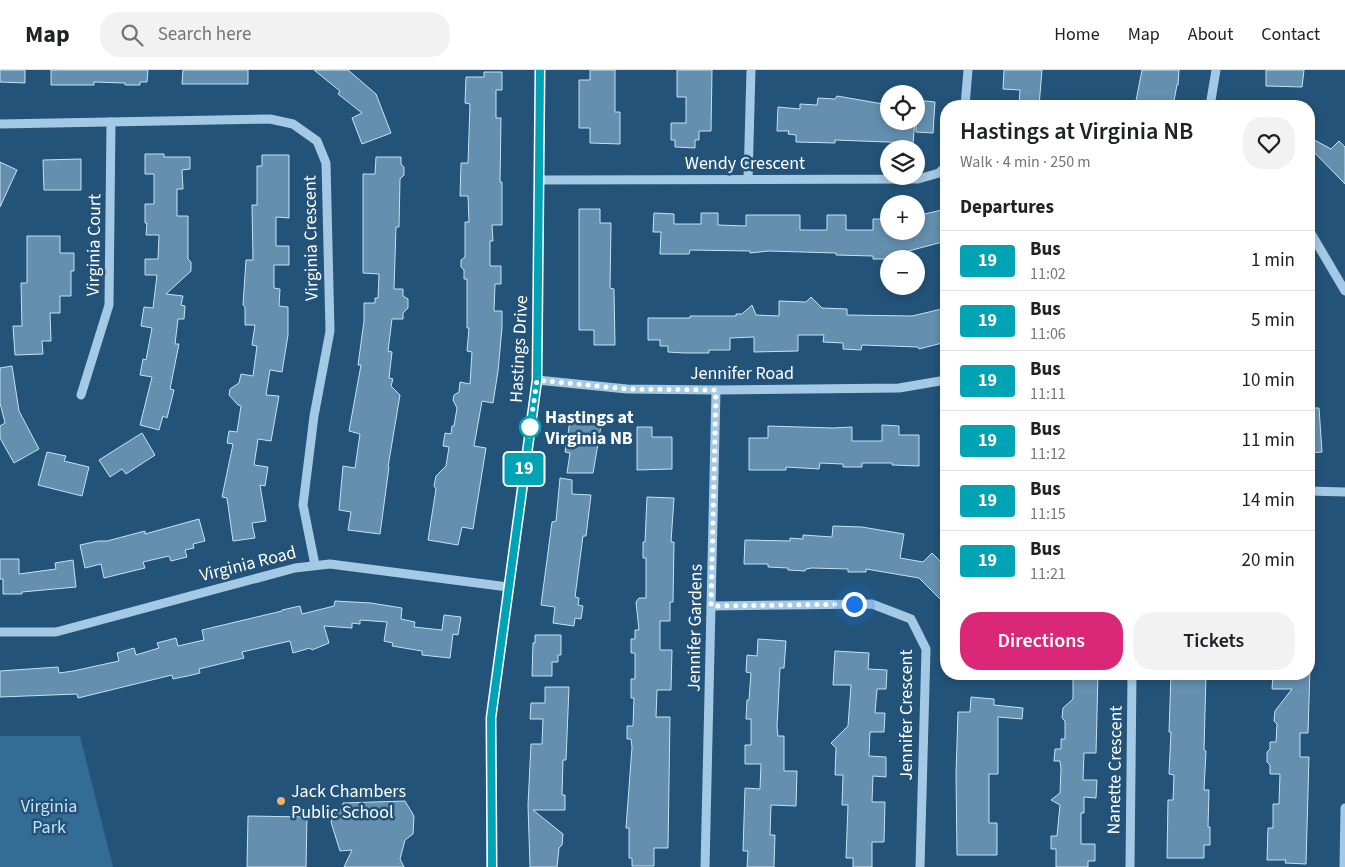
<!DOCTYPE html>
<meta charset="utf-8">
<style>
body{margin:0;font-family:"Source Sans 3",sans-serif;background:#f2f2f2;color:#202124;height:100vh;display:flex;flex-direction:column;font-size:19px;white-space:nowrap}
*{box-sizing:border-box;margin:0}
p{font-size:16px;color:#757577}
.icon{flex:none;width:28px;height:28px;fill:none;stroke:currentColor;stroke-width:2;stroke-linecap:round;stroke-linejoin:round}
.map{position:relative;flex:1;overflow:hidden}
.details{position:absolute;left:940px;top:30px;width:375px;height:580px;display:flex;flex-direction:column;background:#fff;border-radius:20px;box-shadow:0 2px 8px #0003}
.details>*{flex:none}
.badge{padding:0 10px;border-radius:4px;font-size:18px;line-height:32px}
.controls{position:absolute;left:880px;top:15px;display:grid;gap:10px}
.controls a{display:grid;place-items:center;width:45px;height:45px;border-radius:50%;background:#fff;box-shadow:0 2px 8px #0003;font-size:25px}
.you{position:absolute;width:25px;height:25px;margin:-12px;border:4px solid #fff;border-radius:50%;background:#1a73e8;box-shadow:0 0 0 8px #1a73e833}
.map>.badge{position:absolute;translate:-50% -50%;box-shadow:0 0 0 2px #fff}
h2{padding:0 20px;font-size:19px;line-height:45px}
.round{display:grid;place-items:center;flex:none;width:52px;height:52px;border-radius:20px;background:#f2f2f2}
.overview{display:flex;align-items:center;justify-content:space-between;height:85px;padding:0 20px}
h1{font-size:24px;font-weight:600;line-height:38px}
.button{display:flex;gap:10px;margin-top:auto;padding:10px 20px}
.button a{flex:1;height:58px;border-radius:20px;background:#db2777;color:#fff;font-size:20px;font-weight:600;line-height:58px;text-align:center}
.button a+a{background:#f2f2f2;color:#202124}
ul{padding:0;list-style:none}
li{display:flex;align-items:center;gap:15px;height:60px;padding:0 20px;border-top:1px solid #e0e0e0}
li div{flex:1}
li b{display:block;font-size:19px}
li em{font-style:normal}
li .badge{min-width:55px;font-weight:700;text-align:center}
header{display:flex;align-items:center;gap:30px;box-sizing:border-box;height:70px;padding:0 25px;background:#fff;border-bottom:1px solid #e0e0e0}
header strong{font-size:24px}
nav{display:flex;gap:28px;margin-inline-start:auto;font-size:18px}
.search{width:350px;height:45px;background:#f2f2f2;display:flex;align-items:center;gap:12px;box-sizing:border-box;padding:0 18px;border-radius:20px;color:#757577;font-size:19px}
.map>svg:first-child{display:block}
.green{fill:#336c94}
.building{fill:#648fae;stroke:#c7e1f3}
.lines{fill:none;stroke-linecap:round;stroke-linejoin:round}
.minor{stroke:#a4c9e4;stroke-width:9}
.line-casing{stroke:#fff;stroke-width:11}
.line{stroke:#00a3b4;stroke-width:8}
.walk{stroke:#fff;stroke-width:5;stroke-dasharray:0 9}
.stop-dot{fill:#fff;stroke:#00a3b4;stroke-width:2.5}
.poi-dot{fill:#eeb567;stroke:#235378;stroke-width:2}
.labels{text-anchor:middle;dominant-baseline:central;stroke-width:5;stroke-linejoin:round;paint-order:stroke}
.street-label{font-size:18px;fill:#fff;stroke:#235378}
.stop-label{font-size:18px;font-weight:bold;fill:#fff;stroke:#235378;text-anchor:start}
.poi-label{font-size:18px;fill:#fff;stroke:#235378;text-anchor:start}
.park-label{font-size:18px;fill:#c7e1f3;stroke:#235378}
</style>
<header>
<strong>Map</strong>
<div class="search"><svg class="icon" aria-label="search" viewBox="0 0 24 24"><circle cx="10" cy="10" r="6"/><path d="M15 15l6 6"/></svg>Search here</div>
<nav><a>Home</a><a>Map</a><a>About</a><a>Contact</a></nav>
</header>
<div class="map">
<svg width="1345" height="797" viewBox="0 0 1345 797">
<rect width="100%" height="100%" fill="#235378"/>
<polygon class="green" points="0,666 80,666 113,797 0,797"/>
<g class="building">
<polygon points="0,0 25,0 25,13 0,12"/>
<polygon points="51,0 148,0 147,12 140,12 140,15 125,15 125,13 94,12 94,15 51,15"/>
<polygon points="183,0 248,0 248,14 182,14"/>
<polygon points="314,0 348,0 376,24 391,63 362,74 352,48 362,43 338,24 340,21"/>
<polygon points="590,0 615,0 615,42 620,42 620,74 590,73 590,58 579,58 579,10 590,10"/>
<polygon points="677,0 712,0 711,61 699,61 699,70 695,70 695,78 675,77 675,70 671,70 671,53 686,53 686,27 677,27"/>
<polygon points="1004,0 1042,0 1039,36 1019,36 1020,20 1003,19"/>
<polygon points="1142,0 1179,0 1178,15 1177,15 1173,36 1135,36"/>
<polygon points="1266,0 1304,0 1302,17 1266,16"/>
<polygon points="484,2 502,2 502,20 496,20 496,48 501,48 500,112 502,112 502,155 492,155 493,171 490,171 490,196 501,196 501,214 495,214 494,241 502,241 502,258 498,301 493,333 482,331 474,376 486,378 473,459 462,457 458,475 428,470 436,419 434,416 436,406 446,396 449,377 443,376 445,363 451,364 452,356 454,356 457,338 453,330 454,325 459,322 460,312 470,314 472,282 467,281 469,258 467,258 467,209 464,209 464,200 461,197 461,190 465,187 465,152 469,152 468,126 460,126 461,93 468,93 470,34 465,33 466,7 484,7"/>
<polygon points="837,26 889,35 889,51 915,51 913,73 835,70 835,73 796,72 796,65 788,64 789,61 777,61 778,37 800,39 800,34 817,35 818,28 835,29"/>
<polygon points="916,30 935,32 933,63 916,62"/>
<polygon points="1309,67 1331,79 1339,71 1345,77 1345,114 1309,77"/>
<polygon points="145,84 164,84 164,87 190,87 190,99 182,100 183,119 177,119 177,146 188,146 188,189 191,192 191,201 166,224 183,226 181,235 185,236 184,249 178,249 175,274 179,274 170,319 174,320 167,348 163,346 159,360 140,355 152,307 140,305 143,289 146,290 152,258 141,256 144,237 153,238 157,205 145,205 145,189 158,189 159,165 146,165 147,153 145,153 145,134 154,134 154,104 145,104"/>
<polygon points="262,85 289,85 289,148 276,147 276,176 289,176 289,195 274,195 274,218 280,219 279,236 288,237 288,265 282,302 270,300 266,325 279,326 271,371 258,369 254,395 268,397 265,416 260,415 266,451 252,453 255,468 233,471 227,428 222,427 233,374 227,373 229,361 237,362 241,336 238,335 229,325 230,319 239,313 241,304 253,306 257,276 252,275 255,255 245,255 245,237 243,235 246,190 253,190 252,135 257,135 257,96 262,96"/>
<polygon points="376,87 401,87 401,94 404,97 404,105 400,109 399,157 396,157 394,219 403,219 403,226 408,229 408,238 403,243 403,249 392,249 388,281 392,282 389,308 393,309 391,316 400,325 388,397 389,397 380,464 348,460 351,442 339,440 343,396 355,398 360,364 349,361 361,295 358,295 364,251 364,233 375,233 375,228 378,228 379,204 363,203 363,104 375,104"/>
<polygon points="81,89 81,120 44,120 43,90"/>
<polygon points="0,92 17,100 0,137"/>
<polygon points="579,139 600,139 600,153 611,153 610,218 614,219 615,275 594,275 594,260 579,260"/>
<polygon points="946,139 946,171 905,182 905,189 873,189 873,186 836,185 836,183 769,181 750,183 750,181 690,180 689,184 660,184 661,162 653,162 654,143 674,144 674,154 701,154 701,143 718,143 718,155 746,156 746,145 800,145 800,160 827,160 827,145 846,145 846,160 873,160 873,149 889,149 889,161 916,161 916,146"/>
<polygon points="27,166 60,166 60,183 74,183 74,201 71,201 71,226 60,226 60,243 50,243 51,271 42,271 43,284 15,285 13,256 22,256 21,213 27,213"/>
<polygon points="811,227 822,238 847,239 847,245 912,246 946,238 946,272 919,279 918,277 862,275 861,280 843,279 843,273 823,272 824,265 798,265 798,281 754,282 754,267 730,268 730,280 709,280 709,283 684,283 668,282 668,276 660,276 660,270 648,270 648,248 690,248 690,246 736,246 736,244 742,244 752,235 756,245 779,246 779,231 806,232"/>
<polygon points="12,296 19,341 39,379 14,393 0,368 0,356 5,353 0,333 0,298"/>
<polygon points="1309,338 1319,338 1322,382 1309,383"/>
<polygon points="571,345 602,350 593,403 567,403 570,383 565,382"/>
<polygon points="882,355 899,356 899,365 919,365 919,396 892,395 892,393 862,393 862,397 843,397 843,394 820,393 819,399 786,397 786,400 749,400 749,368 768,368 768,356 833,358 852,357 852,371 882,371"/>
<polygon points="637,357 652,357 652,367 672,367 672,399 637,400"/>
<polygon points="142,363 155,385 126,404 122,399 110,407 99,390"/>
<polygon points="47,382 66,386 64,391 89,397 82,426 38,415"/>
<polygon points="560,408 572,410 572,424 591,425 586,466 583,466 575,527 579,528 578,535 583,536 581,549 575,548 574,556 553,553 555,537 541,535 552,452 556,451"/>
<polygon points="647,427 674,428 671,472 674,472 673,532 670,532 670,551 660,551 660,580 672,580 671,620 657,620 656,647 670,647 668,778 654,778 654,796 632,796 632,788 629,788 629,758 626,758 632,677 631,669 627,669 627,656 633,656 634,628 631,628 631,609 635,609 635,583 631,583 631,569 635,569 635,560 639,560 636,532 639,528 646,528 646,488 643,488 643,472 645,472"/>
<polygon points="199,449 205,471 193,474 194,478 185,480 187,487 171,491 169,486 143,492 145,498 104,508 101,494 85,498 80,475 98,471 107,471 145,461 145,464"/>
<polygon points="833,456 862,457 904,464 900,488 923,492 932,483 946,497 946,535 919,508 866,499 866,502 848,502 848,499 812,498 806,499 805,501 788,500 788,498 768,497 768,494 744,494 745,470 790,471 790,468 803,469 803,465 832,467"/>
<polygon points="0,489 19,489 19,504 56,499 55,493 73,490 76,517 22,522 22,524 3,524 3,509 0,509"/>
<polygon points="335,531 371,533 402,538 401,549 415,552 414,557 442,560 444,545 461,547 458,565 453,564 450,588 422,585 422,581 392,576 393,573 384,571 387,552 360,550 360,554 352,553 352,558 324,556 329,573 312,580 310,578 293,583 290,571 242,582 244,588 199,599 200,603 192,605 173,609 172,605 78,628 77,624 0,627 0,601 58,597 59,603 73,601 119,591 117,583 134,578 136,585 159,578 157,573 176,568 178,576 204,570 202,560 282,541 282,540 300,536 302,544 334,536"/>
<polygon points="535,565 561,565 561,585 558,585 558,592 552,592 552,606 532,606 533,573 535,573"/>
<polygon points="758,569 786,571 784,598 780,598 777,657 778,666 784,666 784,701 797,701 796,736 771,735 770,765 775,765 774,797 747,797 748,781 743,781 745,718 760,719 761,694 745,694 745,675 751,675 751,649 746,649 747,630 749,630 751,603 746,602 747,585 757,586"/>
<polygon points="835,581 869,583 868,599 887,600 886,619 877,619 875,643 885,643 884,662 870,662 869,686 886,687 886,707 873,706 872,732 885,732 884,772 872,772 872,797 853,797 853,788 846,788 848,735 842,735 843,705 835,705 836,678 831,673 848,656 851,615 833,615"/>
<polygon points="1310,598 1308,663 1300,663 1300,687 1309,687 1306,794 1285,793 1286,790 1267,790 1268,758 1273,758 1273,734 1279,734 1280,704 1270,704 1270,695 1267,692 1267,682 1270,679 1270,672 1276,672 1277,654 1274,651 1275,641 1292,619 1272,619 1273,604 1309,604"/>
<polygon points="1073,604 1098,604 1096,683 1084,683 1083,710 1097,710 1096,728 1084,727 1084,743 1081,743 1081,774 1095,774 1095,791 1088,791 1088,797 1056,797 1056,779 1051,779 1051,766 1057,766 1060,735 1051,730 1060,723 1061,699 1060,691 1054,691 1055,679 1061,679 1061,669 1065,669 1065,651 1062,648 1063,638 1073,629"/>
<polygon points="1171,604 1206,604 1204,680 1206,681 1204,720 1209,720 1208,757 1210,757 1210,775 1204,775 1204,788 1167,788 1168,730 1173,730 1174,705 1169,704 1171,662 1169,662"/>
<polygon points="545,617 569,617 566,690 563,690 562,725 565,725 565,740 533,740 563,764 562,775 559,778 557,797 530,797 528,735 531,674 542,674 543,649 530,649 531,633 545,633"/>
<polygon points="971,627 994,629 994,635 1023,638 1022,649 998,647 998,704 989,704 989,753 997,753 997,785 957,785 956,704 958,642 970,642"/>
<polygon points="405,731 414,746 413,764 405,770 400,789 404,797 344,797 352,780 340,781 331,752 335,740 342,740 343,733"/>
<polygon points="248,746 307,747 306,797 247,797"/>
</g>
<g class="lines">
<g class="minor">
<polyline points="965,36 968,0"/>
<polyline points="1210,36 1216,0"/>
<polyline points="0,54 270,49 293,54 317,71 326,93 330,261 314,346 303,435 315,495"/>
<polyline points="748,109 751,0"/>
<polyline points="539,110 918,109 939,103 946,96"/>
<polyline points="1309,160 1345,221"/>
<polyline points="537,310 627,319 716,320 899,318 946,310"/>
<polyline points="81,325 109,235 111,52"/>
<polyline points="1309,421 1345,422"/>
<polyline points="711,536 872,534 911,549 926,579 920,797"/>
<polyline points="0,562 56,562 295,498 330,494 508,517"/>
<polyline points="491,797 491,648 537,310 540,0"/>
<polyline points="705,797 716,320"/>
<polyline points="1130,797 1132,604"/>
<polyline points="1344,797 1345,738"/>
</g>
</g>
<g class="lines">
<defs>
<polyline id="line" points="492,797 491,648 537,310 540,0"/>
</defs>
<use href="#line" class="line-casing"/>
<use href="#line" class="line"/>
<polyline class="walk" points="530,357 529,366 537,310 627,319 716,320 711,536 854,534"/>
</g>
<circle class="stop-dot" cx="530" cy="357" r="10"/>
<circle class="poi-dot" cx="281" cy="731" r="5"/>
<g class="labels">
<g class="street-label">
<text x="745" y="93">Wendy Crescent</text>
<text transform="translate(311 168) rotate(-91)">Virginia Crescent</text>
<text transform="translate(94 175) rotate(-89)">Virginia Court</text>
<text transform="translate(519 279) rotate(-87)">Hastings Drive</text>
<text x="742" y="303">Jennifer Road</text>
<text transform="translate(248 494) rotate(-14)">Virginia Road</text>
<text transform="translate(695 558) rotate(-89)">Jennifer Gardens</text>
<text transform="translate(906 645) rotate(-90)">Jennifer Crescent</text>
<text transform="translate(1115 700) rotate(-89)">Nanette Crescent</text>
</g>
<g class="stop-label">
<text x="545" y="347">Hastings at<tspan x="545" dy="21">Virginia NB</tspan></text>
</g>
<g class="poi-label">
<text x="291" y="721">Jack Chambers<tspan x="291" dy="21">Public School</tspan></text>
</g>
<g class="park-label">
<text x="49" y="736">Virginia<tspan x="49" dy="21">Park</tspan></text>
</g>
</g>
</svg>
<div class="controls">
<a><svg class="icon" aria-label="locate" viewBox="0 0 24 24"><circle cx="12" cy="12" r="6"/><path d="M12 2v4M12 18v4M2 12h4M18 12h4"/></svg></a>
<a><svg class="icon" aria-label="layers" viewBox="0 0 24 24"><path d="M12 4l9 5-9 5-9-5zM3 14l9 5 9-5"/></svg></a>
<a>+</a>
<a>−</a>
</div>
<div class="you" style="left:854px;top:534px"></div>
<b class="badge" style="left:524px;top:399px;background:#00a3b4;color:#fff">19</b>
<section class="details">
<div class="overview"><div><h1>Hastings at Virginia NB</h1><p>Walk · 4 min · 250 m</p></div><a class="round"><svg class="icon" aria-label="heart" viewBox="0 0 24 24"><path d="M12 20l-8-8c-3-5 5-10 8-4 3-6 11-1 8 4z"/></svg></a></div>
<h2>Departures</h2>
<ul>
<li><span class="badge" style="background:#00a3b4;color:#fff">19</span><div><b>Bus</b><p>11:02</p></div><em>1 min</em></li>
<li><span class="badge" style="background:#00a3b4;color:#fff">19</span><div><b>Bus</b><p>11:06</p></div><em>5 min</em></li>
<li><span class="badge" style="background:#00a3b4;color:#fff">19</span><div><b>Bus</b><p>11:11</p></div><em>10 min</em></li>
<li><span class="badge" style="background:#00a3b4;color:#fff">19</span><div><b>Bus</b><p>11:12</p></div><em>11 min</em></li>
<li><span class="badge" style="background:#00a3b4;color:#fff">19</span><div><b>Bus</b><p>11:15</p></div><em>14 min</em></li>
<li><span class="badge" style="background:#00a3b4;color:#fff">19</span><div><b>Bus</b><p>11:21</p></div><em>20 min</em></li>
</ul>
<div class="button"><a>Directions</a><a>Tickets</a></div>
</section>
</div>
